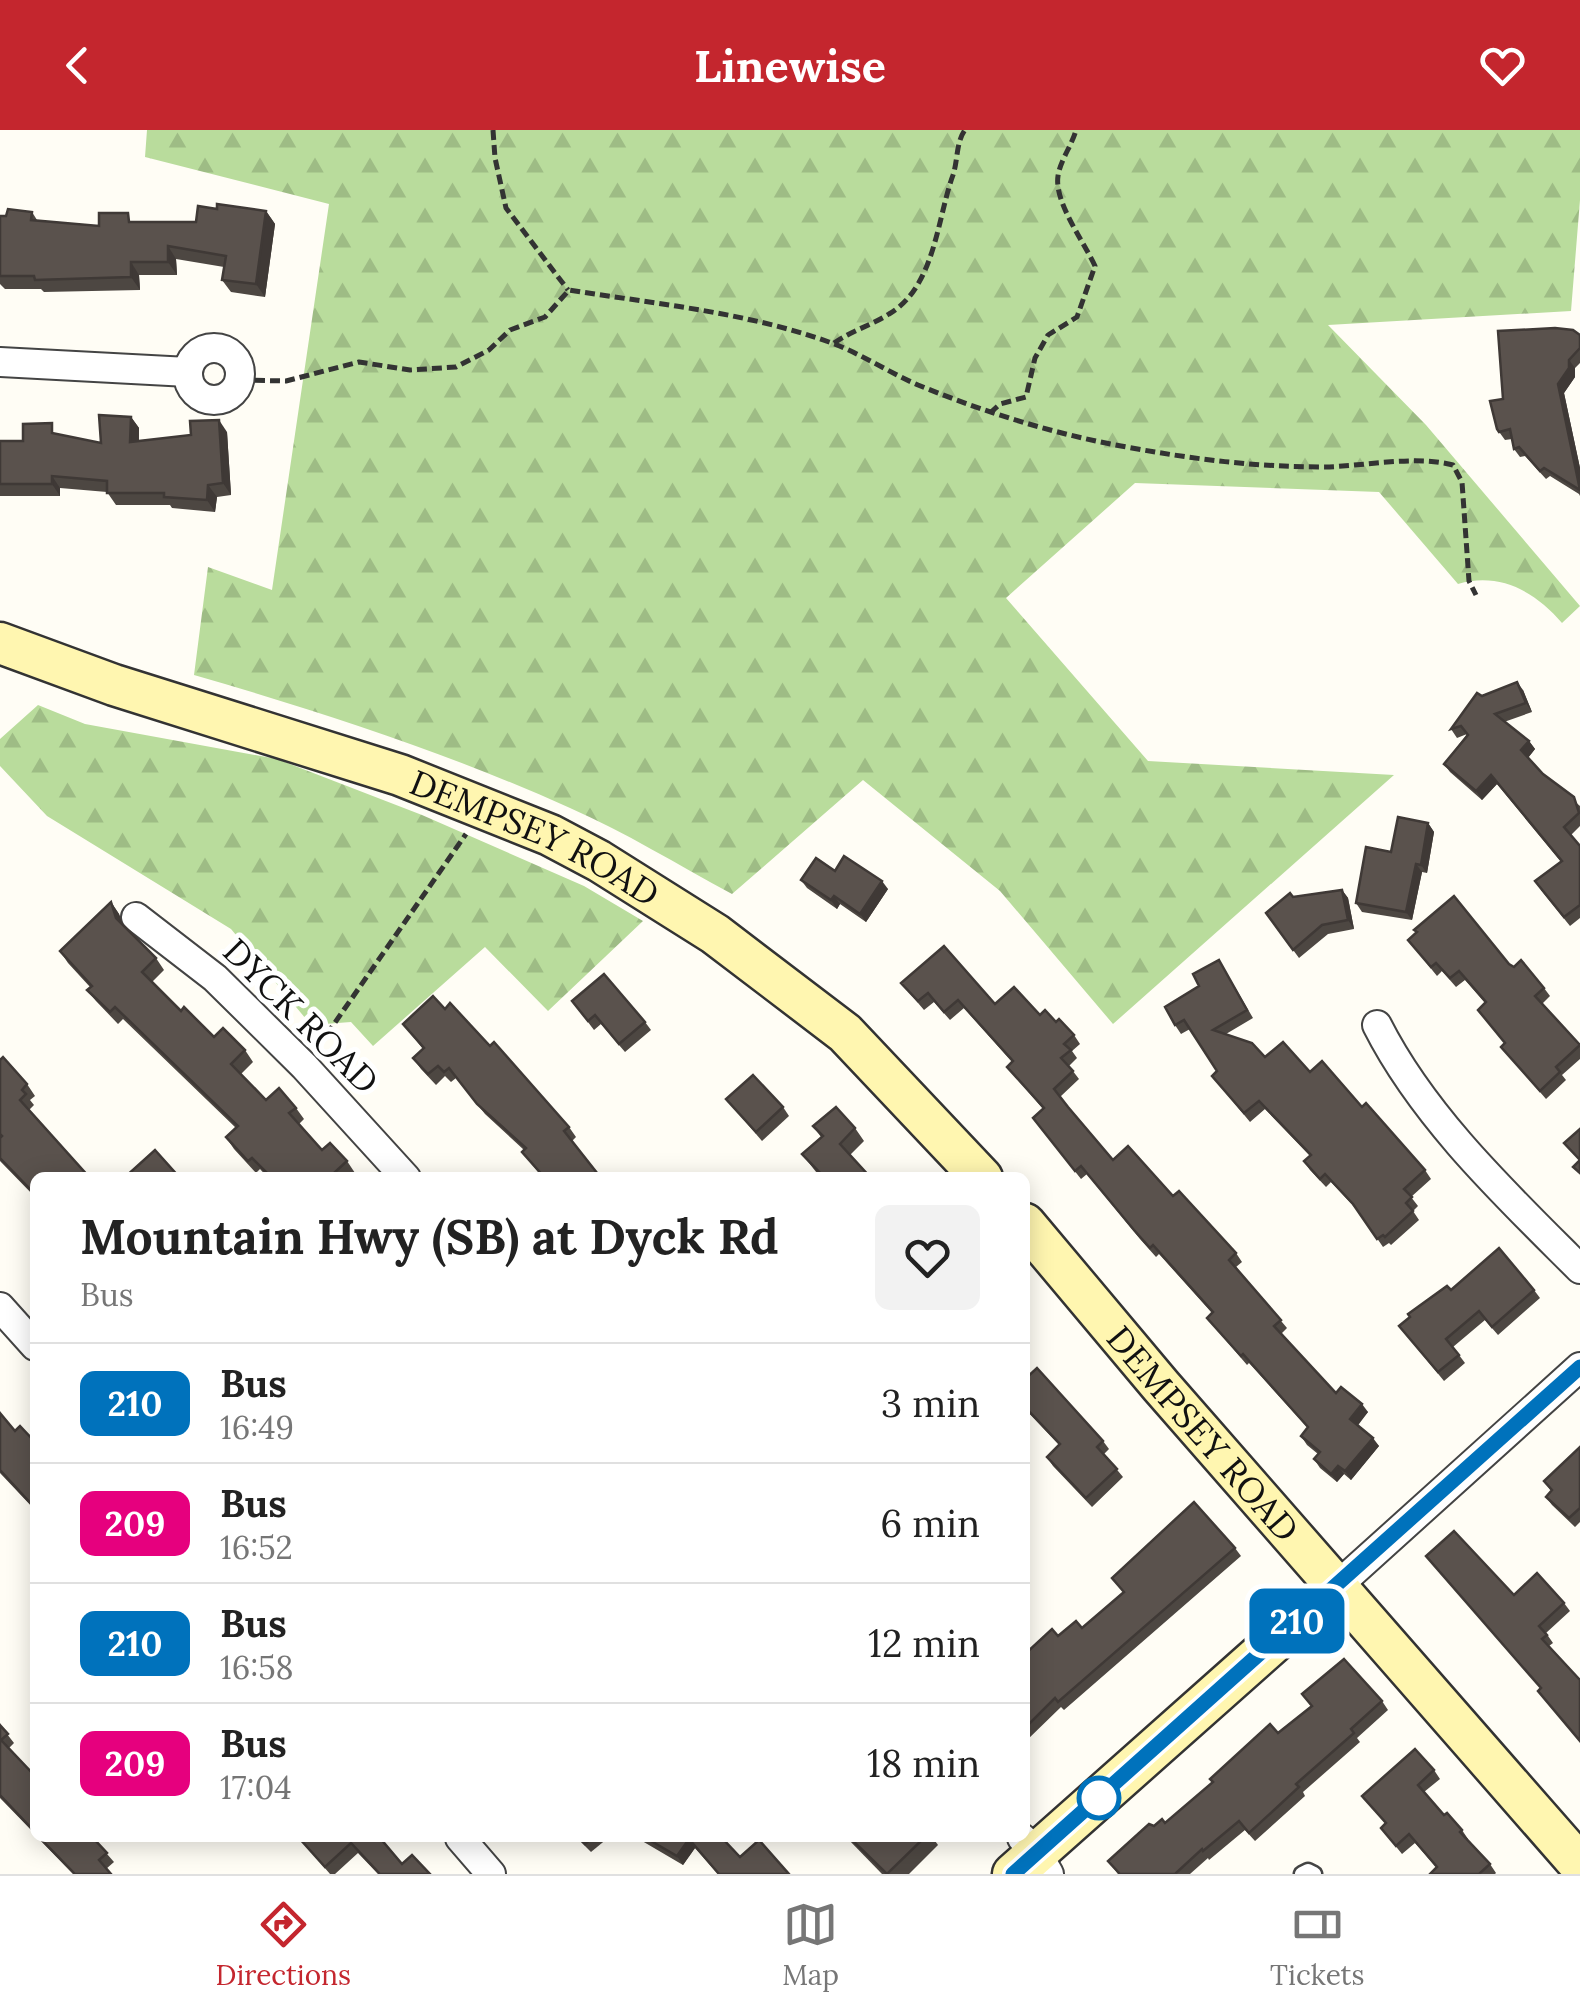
<!DOCTYPE html>
<style>
body{margin:0;font-family:Lora,serif;background:#f2f2f2;color:#222;height:100vh;display:flex;flex-direction:column;font-size:38px;white-space:nowrap}
*{box-sizing:border-box;margin:0}
p{font-size:32px;color:#767676}
.icon{flex:none;width:55px;height:55px;fill:none;stroke:currentColor;stroke-width:2;stroke-linecap:round;stroke-linejoin:round}
.map{position:relative;flex:1;overflow:hidden}
.panel{position:absolute;left:30px;top:1042px;width:1000px;height:670px;display:flex;flex-direction:column;background:#fff;border-radius:15px;box-shadow:0 5px 25px #0003}
.panel>*{flex:none}
.badge{padding:0 20px;border-radius:15px;font-size:35px;line-height:65px}
.map>.badge{position:absolute;translate:-50% -50%;box-shadow:0 0 0 5px #fff}
.round{display:grid;place-items:center;flex:none;width:105px;height:105px;border-radius:15px;background:#f2f2f2}
.headline{display:flex;align-items:center;justify-content:space-between;height:170px;padding:0 50px}
h1{font-size:48px;font-weight:800;line-height:75px}
ul{padding:0;list-style:none}
li{display:flex;align-items:center;gap:30px;height:120px;padding:0 50px;border-top:2px solid #e0e0e0}
li div{flex:1}
li b{display:block;font-size:38px}
li em{font-style:normal}
li .badge{min-width:110px;font-weight:700;text-align:center}
header{display:flex;justify-content:space-between;align-items:center;height:130px;padding:0 50px;background:#c4262e;color:#fff;font-size:45px;font-weight:800}
.tabs{display:flex;justify-content:space-around;align-items:center;height:140px;border-top:2px solid #e0e0e0;background:#fff;font-size:28px;color:#767676}
.tabs a{display:grid;justify-items:center;gap:5px}
.tabs .current{color:#c4262e}
.map>svg:first-child{display:block}
.forest{fill:url(#forest-firs)}
.lines{fill:none;stroke-linecap:round;stroke-linejoin:round}
.lane-casing{stroke:#444;stroke-width:19}
.street-casing{stroke:#444;stroke-width:32}
.secondary-casing{stroke:#333;stroke-width:45}
.path{stroke:#333;stroke-width:5;stroke-dasharray:10 5;stroke-linecap:butt}
.lane{stroke:#fff;stroke-width:14}
.street{stroke:#fff;stroke-width:28}
.secondary{stroke:#fff6b0;stroke-width:40}
.wall{fill:#4d4742}
.shaded-wall{fill:#3f3936}
.building{fill:#5a524d;stroke:#3f3936;stroke-width:2.5}
.line-casing{stroke:#fff;stroke-width:22}
.line{stroke:#0072bc;stroke-width:15}
.stop-dot{fill:#fff;stroke:#0072bc;stroke-width:5}
.labels{text-anchor:middle;dominant-baseline:central;stroke-width:10;stroke-linejoin:round;paint-order:stroke}
.street-label{font-size:35px;fill:#111;stroke:#fff}
</style>
<header><svg class="icon" aria-label="back" viewBox="0 0 24 24"><path d="M15 5l-7 7 7 7"/></svg>Linewise<svg class="icon" aria-label="heart" viewBox="0 0 24 24"><path d="M12 20l-8-8c-3-5 5-10 8-4 3-6 11-1 8 4z"/></svg></header>
<div class="map">
<svg width="1580" height="1744" viewBox="0 0 1580 1744">
<defs>
<pattern id="forest-firs" width="22" height="20" patternUnits="userSpaceOnUse" patternTransform="scale(2.5)"><rect width="22" height="20" fill="#b9dc9c"/><path d="M5 1l3.5 6h-7zM16 11l3.5 6h-7z" fill="#9ebc85"/></pattern>
</defs>
<rect width="100%" height="100%" fill="#fffdf5"/>
<g class="forest">
<path d="M147 0H1580V70L1571 181 1328 195 1426 295 1580 476 1562 493C1535 461 1499 442 1458 454L1379 362 1135 353 1006 468 1148 631 1394 645 1113 894 1000 761 863 650 732 764C678 735 625 702 570 678 448 623 322 582 194 545L208 437 272 460 329 74 145 27Z"/>
<polygon points="38,575 85,594 277,629 422,685 584,756 643,791 548,881 485,817 373,916 351,892 311,895 231,799 47,686 0,636 0,609"/>
</g>
<g class="lines">
<defs>
<polyline id="lane" points="1302,1744 1308,1741 1314,1744"/>
<g id="street">
<circle cx="214" cy="244" r="26"/>
<polyline points="0,232 188,242"/>
<polyline points="136,787 215,848 304,936 406,1048"/>
<path d="M1377 895C1424 988 1507 1066 1580 1139"/>
<polyline points="0,1177 35,1216"/>
<polyline points="1335,1458 1580,1237"/>
<polyline points="460,1708 491,1744"/>
<polyline points="1022,1708 1037,1723 1049,1744"/>
</g>
<g id="secondary">
<path id="s1" d="M0 513 114 555 400 645 550 705 599 731 715 804 845 903 982 1048"/>
<path id="s2" d="M1025 1094 1161 1256 1580 1735"/>
<polyline points="1013,1744 1335,1458"/>
</g>
</defs>
<use href="#lane" class="lane-casing"/>
<use href="#street" class="street-casing"/>
<use href="#secondary" class="secondary-casing"/>
<g class="path">
<polyline points="493,0 495,28 506,78 568,160"/>
<path d="M834 213C853 200 872 195 889 184 935 157 937 89 953 45 958 30 956 12 965 0"/>
<path d="M240 250 286 251 359 232 410 240 456 237 489 220 510 200 545 187 569 160C656 174 745 182 829 212 860 223 888 242 918 255 984 282 1051 303 1121 316 1191 329 1254 337 1325 337 1365 336 1415 325 1453 335L1462 352 1469 451 1476 465"/>
<path d="M990 283 1000 274 1026 267 1035 228 1048 205 1077 187 1095 136C1084 112 1054 72 1058 46 1060 31 1072 15 1076 0"/>
<polyline points="318,917 466,704"/>
</g>
<use href="#lane" class="lane"/>
<use href="#street" class="street"/>
<use href="#secondary" class="secondary"/>
</g>
<g class="wall">
<polygon points="217,79 266,81 275,94 265,167 231,162 222,150 224,137 176,129 177,145 139,145 140,160 44,162 41,159 5,159 0,154 0,86 32,82 37,90 99,96 135,92 196,92"/>
<polygon points="1580,205 1580,233 1575,238 1575,247 1564,263 1580,338 1580,366 1579,364 1550,346 1546,349 1525,326 1520,327 1514,319 1512,309 1505,310 1497,299"/>
<polygon points="131,287 139,298 139,311 227,302 231,365 217,367 215,382 172,378 170,375 116,375 107,362 60,358 60,366 0,366 0,311 23,311 60,305 101,313"/>
<polygon points="1523,560 1532,582 1504,592 1529,611 1535,619 1528,628 1543,644 1580,676 1580,696 1571,705 1580,716 1580,788 1570,796 1541,760 1561,732 1497,654 1482,670 1450,642 1444,634 1467,604 1457,608 1451,599 1482,566"/>
<polygon points="1428,693 1434,702 1427,743 1422,742 1412,790 1362,782 1356,773 1391,722"/>
<polygon points="835,741 888,759 866,792 840,774 837,779 807,758 801,750"/>
<polygon points="1342,760 1348,768 1354,799 1328,804 1299,828 1266,783 1293,767"/>
<polygon points="111,772 119,784 123,795 156,828 164,840 152,852 181,881 214,907 245,920 253,932 241,944 266,970 296,978 304,989 299,994 322,1020 347,1031 355,1043 350,1048 268,1048 260,1039 256,1043 234,1019 226,1007 236,998 123,889 118,894 96,871 87,860 90,857 68,833 60,821"/>
<polygon points="1408,810 1509,834 1544,858 1550,866 1542,874 1580,916 1580,929 1562,945 1566,950 1546,969 1501,917 1505,913 1478,880 1485,873 1465,850 1456,857 1442,841 1437,846"/>
<polygon points="1219,830 1253,888 1226,904 1265,927 1310,942 1362,977 1425,1040 1431,1049 1411,1067 1418,1076 1413,1081 1419,1090 1391,1115 1389,1113 1383,1117 1359,1082 1331,1052 1326,1057 1310,1040 1304,1031 1310,1026 1265,979 1250,992 1212,946 1217,941 1190,899 1181,904 1175,895 1199,856"/>
<polygon points="901,853 1040,885 1056,892 1074,905 1080,914 1072,921 1077,928 1069,936 1079,949 1060,967 1113,1030 1173,1066 1236,1123 1242,1132 1236,1137 1287,1198 1281,1204 1336,1263 1368,1282 1357,1295 1379,1316 1351,1350 1344,1344 1337,1352 1320,1338 1314,1329 1318,1324 1307,1315 1301,1306 1308,1298 1249,1233 1247,1235 1207,1188 1212,1183 1159,1124 1156,1127 1140,1109 1087,1044 1081,1049 1039,996 1043,979 1007,937 1012,932 964,878 950,890 934,872 924,880"/>
<polygon points="572,871 645,892 651,900 625,922 601,894 594,900"/>
<polygon points="445,879 569,997 576,1007 571,1012 601,1048 543,1048 522,1022 524,1020 485,984 456,948 451,952 445,946 436,955 421,939 413,928 423,919 403,894"/>
<polygon points="0,930 27,954 35,966 30,970 34,975 29,980 90,1048 35,1048 35,1067 0,1031"/>
<polygon points="726,969 783,977 789,986 762,1011"/>
<polygon points="813,996 855,998 864,1011 850,1025 820,1047 802,1024 821,1007"/>
<polygon points="1451,1160 1534,1160 1540,1168 1498,1205 1485,1190 1453,1217 1465,1233 1444,1251 1399,1196"/>
<polygon points="1025,1249 1103,1311 1109,1319 1104,1324 1123,1347 1092,1377 1053,1336 1047,1327 1059,1315 1025,1279"/>
<polygon points="0,1283 15,1301 35,1312 35,1380 0,1343"/>
<polygon points="1580,1317 1580,1392 1575,1397 1552,1375 1546,1367 1551,1361 1544,1351"/>
<polygon points="1235,1418 1241,1426 1064,1580 1061,1577 1025,1612 1025,1524 1058,1506 1082,1498 1123,1462 1112,1448"/>
<polygon points="1426,1426 1514,1465 1564,1473 1570,1481 1546,1503 1553,1513 1549,1516 1580,1550 1580,1612 1544,1569 1538,1561 1541,1558"/>
<polygon points="1302,1564 1382,1571 1388,1580 1357,1608 1360,1612 1303,1662 1305,1666 1255,1711 1245,1700 1209,1730 1208,1728 1190,1744 1118,1744 1108,1731 1154,1696 1165,1693 1311,1576"/>
<polygon points="0,1595 14,1613 9,1618 35,1646 35,1704 0,1668"/>
<polygon points="1434,1640 1440,1649 1424,1662 1444,1685 1462,1700 1468,1709 1467,1709 1490,1734 1496,1743 1495,1744 1430,1744 1437,1738 1415,1713 1402,1724 1381,1698 1386,1694 1362,1666"/>
<polygon points="38,1708 93,1708 114,1732 106,1739 111,1744 73,1744"/>
<polygon points="380,1708 402,1734 430,1744 378,1744 358,1723 335,1744 330,1744 300,1709"/>
<polygon points="577,1708 608,1708 591,1722"/>
<polygon points="637,1708 722,1708 740,1727 789,1744 718,1744 695,1718 683,1735"/>
<polygon points="847,1708 933,1708 938,1715 909,1744 882,1744"/>
</g>
<g class="shaded-wall">
<polygon points="266,81 275,94 265,167 256,154"/>
<polygon points="168,116 176,129 177,145 168,132"/>
<polygon points="131,132 139,145 140,160 131,147"/>
<polygon points="1569,230 1575,238 1575,247 1564,263 1580,338 1580,358 1558,254"/>
<polygon points="131,287 139,298 138,323 130,312"/>
<polygon points="219,290 227,302 231,365 223,353"/>
<polygon points="52,346 60,358 60,366 52,354"/>
<polygon points="208,355 217,367 215,382 207,370"/>
<polygon points="1517,552 1523,560 1532,582 1526,573"/>
<polygon points="1529,611 1535,619 1527,629 1521,620"/>
<polygon points="1491,645 1497,654 1482,670 1476,661"/>
<polygon points="1428,693 1434,702 1427,743 1421,735"/>
<polygon points="1416,734 1422,742 1412,790 1406,782"/>
<polygon points="882,751 888,759 866,792 860,784"/>
<polygon points="1342,760 1348,768 1354,799 1348,790"/>
<polygon points="834,766 840,774 837,779 831,770"/>
<polygon points="111,772 119,784 125,800 116,788"/>
<polygon points="1362,1274 1368,1282 1356,1298 1350,1289"/>
<polygon points="1373,1308 1379,1316 1351,1350 1345,1341"/>
<polygon points="1338,1336 1344,1344 1337,1352 1331,1344"/>
<polygon points="689,1709 695,1718 683,1735 677,1726"/>
</g>
<g class="building">
<polygon points="217,74 266,81 256,154 222,150 226,126 168,116 168,132 131,132 131,147 35,150 34,146 0,146 0,86 6,86 8,79 32,82 31,90 99,96 99,83 128,83 129,92 196,92 198,76 217,79"/>
<polygon points="1555,198 1573,200 1580,205 1580,218 1569,230 1569,238 1558,254 1580,360 1544,338 1540,341 1519,317 1514,319 1510,299 1499,302 1497,299 1490,271 1503,269 1498,201"/>
<polygon points="99,285 131,287 130,312 191,305 190,291 219,290 223,353 208,355 207,370 164,367 164,363 107,363 107,351 52,346 52,354 0,354 0,311 23,311 23,294 52,293 52,303 101,313"/>
<polygon points="1517,552 1526,573 1495,584 1529,611 1521,620 1543,644 1574,667 1579,683 1564,697 1580,716 1580,775 1564,787 1535,751 1562,731 1491,645 1476,661 1444,634 1468,605 1461,596 1451,599 1477,563 1482,566"/>
<polygon points="1398,687 1428,693 1421,735 1416,734 1406,782 1356,773 1366,717 1391,722"/>
<polygon points="844,726 882,751 860,784 834,766 831,770 801,750 816,728 835,741"/>
<polygon points="1342,760 1348,790 1322,795 1293,820 1266,783 1290,763 1293,767"/>
<polygon points="1454,766 1509,834 1514,837 1521,830 1544,858 1535,866 1580,915 1556,937 1560,942 1540,961 1501,917 1505,913 1478,880 1486,872 1459,841 1450,848 1436,833 1431,837 1408,810 1417,802 1414,800"/>
<polygon points="111,772 116,788 156,828 142,842 181,881 184,877 214,907 223,898 245,920 231,934 266,970 279,958 296,978 289,983 322,1020 330,1013 347,1031 333,1044 336,1048 272,1048 252,1028 248,1031 226,1007 238,996 115,877 110,882 87,860 92,856 60,821"/>
<polygon points="944,816 995,874 1014,857 1040,885 1045,880 1056,892 1059,889 1074,905 1064,914 1071,920 1061,928 1073,941 1054,959 1068,977 1113,1030 1128,1016 1173,1066 1179,1061 1236,1123 1229,1130 1281,1190 1274,1196 1336,1263 1341,1257 1362,1274 1350,1289 1373,1308 1345,1341 1338,1336 1331,1344 1314,1329 1320,1322 1301,1306 1308,1297 1243,1224 1241,1226 1207,1188 1213,1182 1153,1115 1150,1118 1134,1100 1081,1036 1075,1041 1033,988 1044,978 1007,937 1013,931 958,870 944,882 928,863 918,871 901,853"/>
<polygon points="1219,830 1247,880 1213,900 1252,913 1265,927 1283,912 1310,942 1322,931 1362,977 1366,973 1425,1040 1404,1059 1412,1067 1406,1073 1413,1081 1385,1107 1383,1105 1377,1109 1353,1074 1325,1044 1320,1049 1304,1031 1311,1025 1259,971 1244,983 1212,946 1217,941 1184,890 1175,895 1165,877 1199,856 1193,844"/>
<polygon points="604,844 645,892 619,914 595,885 588,891 572,871"/>
<polygon points="433,866 445,879 450,873 490,916 494,912 569,997 564,1001 601,1048 545,1048 522,1022 526,1018 477,974 449,938 444,942 438,936 428,944 413,928 424,918 403,894"/>
<polygon points="3,927 27,954 22,960 26,964 20,970 90,1048 54,1048 52,1046 50,1048 35,1048 35,1055 30,1059 0,1028 0,1008 2,1006 0,1004 0,930"/>
<polygon points="753,945 783,977 756,1002 726,969"/>
<polygon points="836,977 855,998 840,1014 871,1048 820,1048 822,1045 802,1024 823,1006 813,996"/>
<polygon points="1580,999 1580,1030 1564,1013"/>
<polygon points="155,1020 180,1048 124,1048"/>
<polygon points="1580,1030 1580,1043 1573,1037"/>
<polygon points="1499,1118 1534,1160 1492,1197 1479,1181 1446,1209 1459,1225 1438,1242 1399,1196 1410,1187 1408,1184 1447,1156 1451,1160"/>
<polygon points="1037,1238 1103,1311 1097,1317 1117,1339 1086,1368 1047,1327 1060,1314 1025,1277 1025,1249"/>
<polygon points="0,1283 15,1301 20,1296 35,1312 35,1378 0,1340"/>
<polygon points="1580,1317 1580,1378 1569,1388 1546,1367 1552,1360 1544,1351"/>
<polygon points="1194,1372 1235,1418 1058,1572 1055,1568 1025,1598 1025,1524 1052,1499 1058,1506 1076,1491 1082,1498 1124,1462 1112,1448"/>
<polygon points="1454,1401 1514,1465 1537,1443 1564,1473 1539,1496 1547,1505 1542,1509 1580,1550 1580,1611 1538,1561 1541,1558 1426,1426"/>
<polygon points="1344,1529 1382,1571 1351,1599 1354,1603 1296,1654 1299,1657 1249,1703 1239,1691 1203,1721 1202,1719 1175,1744 1120,1744 1108,1731 1149,1694 1154,1696 1162,1689 1165,1693 1213,1652 1210,1649 1270,1594 1278,1603 1312,1576 1302,1564"/>
<polygon points="0,1595 8,1604 1,1610 35,1646 35,1702 0,1665"/>
<polygon points="1415,1619 1434,1640 1418,1655 1444,1685 1447,1683 1462,1700 1460,1702 1490,1734 1479,1744 1430,1744 1437,1737 1409,1704 1396,1716 1381,1698 1386,1693 1362,1666"/>
<polygon points="40,1708 93,1708 107,1723 99,1730 111,1744 75,1744"/>
<polygon points="301,1708 380,1708 402,1734 412,1725 430,1744 380,1744 351,1713 325,1737 300,1709"/>
<polygon points="579,1708 592,1708 585,1714"/>
<polygon points="646,1708 722,1708 740,1727 759,1710 789,1744 719,1744 689,1709 677,1726"/>
<polygon points="850,1708 924,1708 887,1744"/>
</g>
<g class="lines">
<defs>
<polyline id="line" points="1013,1744 1580,1237"/>
</defs>
<use href="#line" class="line-casing"/>
<use href="#line" class="line"/>
</g>
<circle class="stop-dot" cx="1099" cy="1668" r="20"/>
<g class="labels">
<g class="street-label">
<text stroke="none"><textPath href="#s1" startOffset="570">DEMPSEY ROAD</textPath></text>
<text transform="translate(301 886) rotate(45)">DYCK ROAD</text>
<text stroke="none"><textPath href="#s2" startOffset="275">DEMPSEY ROAD</textPath></text>
</g>
</g>
</svg>
<b class="badge" style="left:1297px;top:1491px;background:#0072bc;color:#fff">210</b>
<section class="panel">
<div class="headline"><div><h1>Mountain Hwy (SB) at Dyck Rd</h1><p>Bus</p></div><a class="round"><svg class="icon" aria-label="heart" viewBox="0 0 24 24"><path d="M12 20l-8-8c-3-5 5-10 8-4 3-6 11-1 8 4z"/></svg></a></div>
<ul>
<li><span class="badge" style="background:#0072bc;color:#fff">210</span><div><b>Bus</b><p>16:49</p></div><em>3 min</em></li>
<li><span class="badge" style="background:#e6007e;color:#fff">209</span><div><b>Bus</b><p>16:52</p></div><em>6 min</em></li>
<li><span class="badge" style="background:#0072bc;color:#fff">210</span><div><b>Bus</b><p>16:58</p></div><em>12 min</em></li>
<li><span class="badge" style="background:#e6007e;color:#fff">209</span><div><b>Bus</b><p>17:04</p></div><em>18 min</em></li>
</ul>
</section>
</div>
<nav class="tabs">
<a class="current"><svg class="icon" aria-label="directions" viewBox="0 0 24 24"><path d="M12 3l9 9-9 9-9-9zM9 14v-3h6M13 9l2 2-2 2"/></svg>Directions</a>
<a><svg class="icon" aria-label="map" viewBox="0 0 24 24"><path d="M3 6l6-2 6 2 6-2v14l-6 2-6-2-6 2zM9 4v14M15 6v14"/></svg>Map</a>
<a><svg class="icon" aria-label="tickets" viewBox="0 0 24 24"><path d="M3 7h18v10H3zM15 7v10"/></svg>Tickets</a>
</nav>
